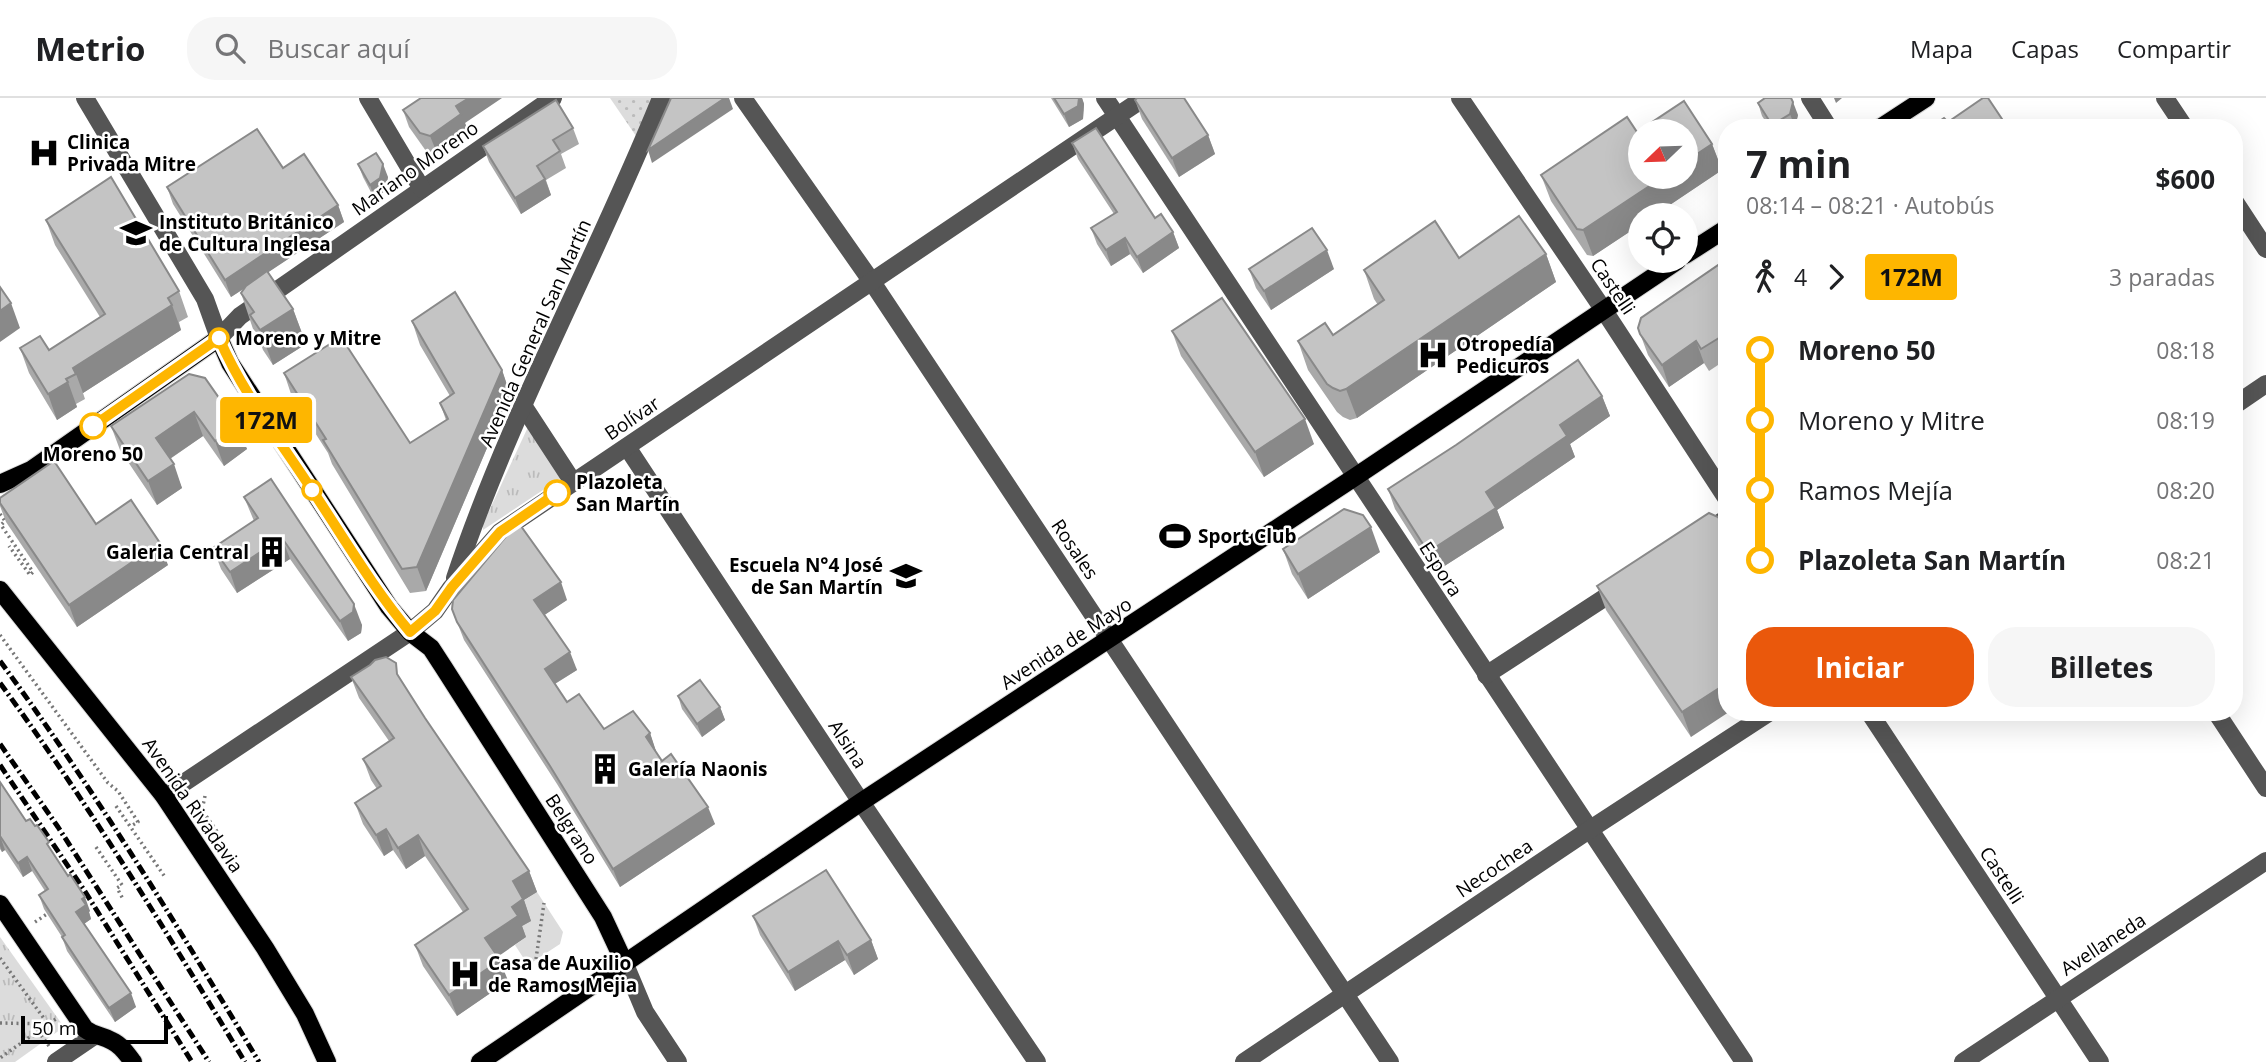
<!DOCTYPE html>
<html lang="es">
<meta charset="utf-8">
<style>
body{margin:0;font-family:"Open Sans",sans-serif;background:#f6f6f6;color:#202124;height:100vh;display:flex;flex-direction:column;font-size:26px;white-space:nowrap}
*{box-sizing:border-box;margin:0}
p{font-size:23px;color:#757577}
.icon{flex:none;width:38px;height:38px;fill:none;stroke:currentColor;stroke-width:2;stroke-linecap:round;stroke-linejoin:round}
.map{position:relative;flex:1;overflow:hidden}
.drawer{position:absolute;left:1718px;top:21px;width:525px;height:602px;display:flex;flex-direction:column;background:#fff;border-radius:28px;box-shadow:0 7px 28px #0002}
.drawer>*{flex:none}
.badge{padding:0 14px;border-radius:5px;font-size:24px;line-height:46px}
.needle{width:46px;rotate:247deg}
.buttons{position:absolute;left:1628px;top:21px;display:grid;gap:14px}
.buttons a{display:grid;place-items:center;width:70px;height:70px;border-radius:50%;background:#fff;box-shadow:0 7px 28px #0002;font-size:35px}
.scale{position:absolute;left:21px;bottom:18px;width:147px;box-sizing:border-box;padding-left:7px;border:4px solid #000;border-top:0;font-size:19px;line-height:24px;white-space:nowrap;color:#000;-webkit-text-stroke:5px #fff;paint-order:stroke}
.map>.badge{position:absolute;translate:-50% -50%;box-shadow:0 0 0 4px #fff}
.legs{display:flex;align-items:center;gap:10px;height:77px;padding:0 28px;font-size:23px}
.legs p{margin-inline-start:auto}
.headline{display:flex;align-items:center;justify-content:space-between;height:119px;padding:0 28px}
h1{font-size:38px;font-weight:700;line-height:52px}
.action{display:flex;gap:14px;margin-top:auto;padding:14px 28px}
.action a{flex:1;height:80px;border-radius:28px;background:#ea580c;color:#fff;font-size:28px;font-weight:700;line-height:80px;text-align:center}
.action a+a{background:#f6f6f6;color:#202124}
ul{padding:0 28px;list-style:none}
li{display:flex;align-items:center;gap:24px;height:70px;font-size:26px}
li i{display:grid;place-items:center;width:10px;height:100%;margin:0 9px;background:currentColor}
li i::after{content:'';width:18px;height:18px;margin:-9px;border:5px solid;border-radius:50%;background:#fff}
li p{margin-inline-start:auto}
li:first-child i{background:linear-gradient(#0000 50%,currentColor 0)}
li:last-child i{background:linear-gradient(currentColor 50%,#0000 0)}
header{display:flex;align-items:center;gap:42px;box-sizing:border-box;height:98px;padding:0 35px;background:#fff;border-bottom:2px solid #e0e0e0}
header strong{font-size:33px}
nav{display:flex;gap:38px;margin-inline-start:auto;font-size:24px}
.search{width:490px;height:63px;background:#f6f6f6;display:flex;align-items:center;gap:18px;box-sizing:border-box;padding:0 24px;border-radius:28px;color:#757577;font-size:26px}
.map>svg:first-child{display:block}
.grass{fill:url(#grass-dots)}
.park{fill:url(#park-tufts)}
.garden{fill:#dcdcdc}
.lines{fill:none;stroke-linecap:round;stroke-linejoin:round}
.major-casing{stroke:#dbdbdb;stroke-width:20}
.path{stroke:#777;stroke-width:3.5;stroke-dasharray:2 3.5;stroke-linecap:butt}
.minor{stroke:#555;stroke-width:18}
.major{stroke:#000;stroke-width:18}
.rail{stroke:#000;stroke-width:5;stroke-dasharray:10 3.5 2 3.5;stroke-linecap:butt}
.wall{fill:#a9a9a9}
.shaded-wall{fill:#898989}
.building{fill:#c4c4c4;stroke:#898989;stroke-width:2}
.line-1-casing{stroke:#fff;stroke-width:16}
.line-1{stroke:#feb600;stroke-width:10}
.stop-1-dot{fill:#fff;stroke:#feb600;stroke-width:3.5}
.labels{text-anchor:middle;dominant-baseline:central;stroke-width:5;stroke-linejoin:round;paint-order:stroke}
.poi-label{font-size:19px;font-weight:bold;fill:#000;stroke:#fff;text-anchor:start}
.street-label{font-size:19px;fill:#000;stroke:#fff}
.stop-label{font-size:19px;font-weight:bold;fill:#000;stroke:#fff;text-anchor:start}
</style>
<header>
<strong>Metrio</strong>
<div class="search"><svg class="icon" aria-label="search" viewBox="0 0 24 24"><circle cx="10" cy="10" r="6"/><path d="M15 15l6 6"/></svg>Buscar aquí</div>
<nav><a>Mapa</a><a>Capas</a><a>Compartir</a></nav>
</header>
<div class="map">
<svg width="2266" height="964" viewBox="0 0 2266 964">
<defs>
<pattern id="grass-dots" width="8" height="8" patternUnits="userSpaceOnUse" patternTransform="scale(1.75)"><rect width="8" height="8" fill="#dcdcdc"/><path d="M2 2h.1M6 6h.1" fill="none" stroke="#bbb" stroke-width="1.8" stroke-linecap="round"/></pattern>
<pattern id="park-tufts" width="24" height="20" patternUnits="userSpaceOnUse" patternTransform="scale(1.75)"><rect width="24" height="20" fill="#dcdcdc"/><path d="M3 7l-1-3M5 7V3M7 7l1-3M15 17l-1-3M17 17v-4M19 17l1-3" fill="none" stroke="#bbb"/></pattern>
</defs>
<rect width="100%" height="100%" fill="#fff"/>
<polygon class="grass" points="610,0 654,0 636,38"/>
<g class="park">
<polygon points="528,329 573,372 483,432 483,426"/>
<polygon points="0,839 64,929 15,964 0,964"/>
</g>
<polygon class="garden" points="537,794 563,834 560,846 528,867 515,847 526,839 519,830 520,805"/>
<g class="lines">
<defs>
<g id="major">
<polyline points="1880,30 1926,0"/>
<polyline points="1685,157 1727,130"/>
<polyline points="0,386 31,372 219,240 230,265 389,509 410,534 431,550 444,570 603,819 624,864"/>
<polyline points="0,492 164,698 265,850 305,916 327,964"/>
<path d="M0 806 85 931C96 939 102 937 112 943 121 947 127 956 133 964"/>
<polyline points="480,964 861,704 1355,379 1677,163"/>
</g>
</defs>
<use href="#major" class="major-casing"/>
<g class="path">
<polyline points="0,416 5,423 1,427 33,474 30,477 9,448"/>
<polyline points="0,537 108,685 118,693 138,724 131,728"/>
<polyline points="205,698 202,712 218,735 214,737"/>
<polyline points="116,708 165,779"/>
<polyline points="96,749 122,787 117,790 123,801"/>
<polyline points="35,824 47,816"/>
<polyline points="0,860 48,926 0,960"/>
<polyline points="536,861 544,805"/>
<polyline points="0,925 48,926 56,921"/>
<polyline points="38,933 49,948"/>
</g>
<g class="minor">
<polyline points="85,0 205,201 219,240 240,218 253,209 553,0"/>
<polyline points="368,0 422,91"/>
<polyline points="743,0 872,184 1390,964"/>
<polyline points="1105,0 1744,964"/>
<polyline points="1460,0 1603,211 1727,401"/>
<polyline points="1810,0 1829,30"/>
<polyline points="2165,0 2185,30"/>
<polyline points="2235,104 2266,151"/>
<polyline points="2235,307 2266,286"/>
<polyline points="524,309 573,384"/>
<polyline points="627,349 861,704 1037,964"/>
<polyline points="1703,436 1727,420"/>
<path d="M455 480C510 315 596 161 661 0"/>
<polyline points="1486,577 1621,489"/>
<polyline points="1869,614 2100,964"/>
<polyline points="2216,614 2266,690"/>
<polyline points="164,698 410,534 435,513 451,490 500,434 1144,0"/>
<polyline points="624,864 645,914 678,964"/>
<polyline points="56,964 94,938"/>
<polyline points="1244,964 1589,732 1770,614"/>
<polyline points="1963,964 2266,763"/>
</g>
<use href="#major" class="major"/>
<g class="rail">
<path d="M0 563C94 691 177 827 259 964"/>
<path d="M0 585C89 706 167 835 245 964"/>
<polyline points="0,646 58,729 209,964"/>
<polyline points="0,667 84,792 192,964"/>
</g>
</g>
<g class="wall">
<polygon points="1051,0 1082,0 1084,6 1083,21 1069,29"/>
<polygon points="1135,2 1208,37 1215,56 1179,79 1142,21"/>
<polygon points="1758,5 1798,17 1795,29 1770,30 1762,18"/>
<polygon points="403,12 465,25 468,33 437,55 426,53 409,29"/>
<polygon points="573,30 579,46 561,56 566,70 546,82 551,97 521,116 489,64 483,48"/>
<polygon points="1637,34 1712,46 1722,72 1593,158 1587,157 1551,103 1541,77"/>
<polygon points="1072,45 1155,120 1173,134 1179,150 1143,175 1130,156 1111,168 1097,146 1091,130 1114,116 1078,61"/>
<polygon points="358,66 388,79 385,93 374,100 363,79"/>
<polygon points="283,70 338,107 344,124 268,174 293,211 306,246 273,267 263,252 257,235 253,231 241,195 245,190 231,199 173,106 167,89"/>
<polygon points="46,122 179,193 188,219 179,224 181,232 83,295 85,301 76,306 77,309 57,322 29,275 20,250 49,252 100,219 55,147"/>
<polygon points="1546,156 1556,184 1357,320 1350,322 1343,319 1337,314 1308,272 1298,243 1333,237 1378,207 1374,201 1364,172 1459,160"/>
<polygon points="1727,161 1727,261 1709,273 1704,265 1669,289 1648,257 1638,230"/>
<polygon points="1249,171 1334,171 1271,212 1256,190"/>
<polygon points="412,223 502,272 510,296 426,493 410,495 332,366 328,355 292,299 284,275 410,345 446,322 440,305 450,298 420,247"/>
<polygon points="1172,233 1314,346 1264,379 1181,258"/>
<polygon points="189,276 247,351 224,368 203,338 170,361 182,390 157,407 120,352 111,328"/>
<polygon points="1602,298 1610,318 1570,346 1575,359 1497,412 1504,430 1435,474 1395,411 1388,391"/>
<polygon points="244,399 362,527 361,535 348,543 290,461 237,495 221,471 213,450 254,423"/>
<polygon points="0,400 96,426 168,467 77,529 6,424 0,408"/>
<polygon points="1727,433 1691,639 1606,512 1597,488"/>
<polygon points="1283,451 1380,454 1308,501 1292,476"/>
<polygon points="567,502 544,517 577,572 555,586 567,604 604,631 650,635 656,654 662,663 715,726 620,789 557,686 464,542 452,511"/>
<polygon points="351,579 402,584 425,620 529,773 537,794 524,802 531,823 522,828 526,839 497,858 508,883 457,918 423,868 415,847 463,814 425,758 406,771 393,752 384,758 363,726 355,705 377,691 371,682 363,661 389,643 359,600"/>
<polygon points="678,598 720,609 725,622 702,639 682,611"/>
<polygon points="0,684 26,723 53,756 90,813 89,814 91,821 84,826 136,909 115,924 67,853 62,839 44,811 39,797 45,793 32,773 23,779 5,752 2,754 0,751"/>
<polygon points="753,818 871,842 878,861 854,877 845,862 795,893 760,837"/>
</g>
<g class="shaded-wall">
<polygon points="469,0 502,0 465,25 468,33 437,55 430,38 456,8"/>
<polygon points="725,0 729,0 733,11 652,65 648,52"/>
<polygon points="1079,0 1082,0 1084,6 1083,21 1069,29 1064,16"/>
<polygon points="1834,0 1842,0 1836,5"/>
<polygon points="1793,4 1798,17 1795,29 1790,16"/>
<polygon points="1208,37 1215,56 1179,79 1172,60"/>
<polygon points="1712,46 1722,72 1655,117 1640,117 1640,127 1593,158 1583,132 1663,79 1685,79 1685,64"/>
<polygon points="383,66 388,79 385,93 374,100 370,87"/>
<polygon points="545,81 551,97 521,116 515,100"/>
<polygon points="338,107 344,124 231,199 225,182"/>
<polygon points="1173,134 1179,150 1143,175 1137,159"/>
<polygon points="1125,140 1130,156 1111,168 1106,152"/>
<polygon points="1327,152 1334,171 1271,212 1264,193"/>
<polygon points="1546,156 1556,184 1357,320 1346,291"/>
<polygon points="11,205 20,230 0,244 0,213"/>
<polygon points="172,207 181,232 83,295 76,276 73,270"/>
<polygon points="293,211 306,246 273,267 260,232"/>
<polygon points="1696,243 1704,265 1669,289 1662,267"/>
<polygon points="502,272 510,296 426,493 417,469"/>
<polygon points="68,284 77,309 57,322 48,296"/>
<polygon points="1602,298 1610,318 1570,346 1575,359 1497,412 1504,430 1435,474 1428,454 1486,394 1560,327"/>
<polygon points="194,314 203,338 165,364 156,340"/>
<polygon points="1305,321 1314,346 1264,379 1255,354"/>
<polygon points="238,327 247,351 224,368 215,343"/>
<polygon points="174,366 182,390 157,407 148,383"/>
<polygon points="1371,429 1380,454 1308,501 1298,476"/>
<polygon points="282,440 290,461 237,495 230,474"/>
<polygon points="160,445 168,467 77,529 69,507"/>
<polygon points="561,484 567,502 540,520 534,502"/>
<polygon points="354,506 362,527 361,535 348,543 340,523"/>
<polygon points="570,554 577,572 551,588 545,571"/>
<polygon points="1727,585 1727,614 1729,614 1691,639 1682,614"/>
<polygon points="720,609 725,622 702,639 697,626"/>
<polygon points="650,635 656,653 653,657 646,639"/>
<polygon points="708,709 715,726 620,789 613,771"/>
<polygon points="386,731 393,752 384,758 376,737"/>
<polygon points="418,737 425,758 406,771 398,750"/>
<polygon points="0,738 5,752 2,754 0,748"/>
<polygon points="27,759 32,773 23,779 18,765"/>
<polygon points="529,773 537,794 524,802 531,823 522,828 526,839 493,862 485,840 512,809 513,783"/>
<polygon points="85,799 90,813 89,814 91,821 81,828 76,814 82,801"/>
<polygon points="871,842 878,861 854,877 847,857"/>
<polygon points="838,843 845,862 795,893 788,874"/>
<polygon points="500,862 508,883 457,918 449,897"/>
<polygon points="131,895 136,909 115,924 109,910"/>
</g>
<g class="building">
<polygon points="421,0 469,0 456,8 461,16 430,38 420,35 403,12"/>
<polygon points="671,0 725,0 648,52"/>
<polygon points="1054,0 1079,0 1078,8 1064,16"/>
<polygon points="1137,0 1184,0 1208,37 1172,60 1135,2"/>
<polygon points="1765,0 1791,0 1793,4 1790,16 1772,27 1758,5"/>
<polygon points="1983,0 1988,0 2008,30 1930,30 1944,20 1948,24"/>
<polygon points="556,2 573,30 553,42 560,53 537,68 545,81 515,100 483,48"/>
<polygon points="1684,3 1712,46 1685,64 1685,33 1640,33 1640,79 1663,79 1583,132 1577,131 1541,77 1627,19 1637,34"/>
<polygon points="1096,30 1155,120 1161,116 1173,134 1137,159 1125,140 1106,152 1091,130 1117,114 1072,45"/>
<polygon points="257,31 283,70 304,56 338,107 225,182 167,89"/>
<polygon points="376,55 383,66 380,80 370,87 358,66"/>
<polygon points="111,79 179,193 168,200 172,207 73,270 76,276 66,281 68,284 48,296 20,250 40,238 49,252 105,216 46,122"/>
<polygon points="1519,118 1546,156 1346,291 1340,293 1333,290 1327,286 1298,243 1325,225 1333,237 1384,202 1364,172 1435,123 1459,160"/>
<polygon points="1312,130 1327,152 1264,193 1249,171"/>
<polygon points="1727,161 1727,235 1701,251 1696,243 1662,267 1640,236 1638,230 1641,220"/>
<polygon points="267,173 293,211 260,232 250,217 254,214 241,195 246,188"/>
<polygon points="0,189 11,205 0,213"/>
<polygon points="455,194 502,272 417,469 402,471 323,342 326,341 284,275 341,239 410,345 448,321 440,305 454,295 412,223"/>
<polygon points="1222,200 1305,321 1255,354 1172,233"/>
<polygon points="1578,262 1602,298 1560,327 1567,338 1486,394 1496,410 1428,454 1388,391 1456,347"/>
<polygon points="189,276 205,280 238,327 215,343 194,314 156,340 174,366 148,383 111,328"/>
<polygon points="54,363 96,426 131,402 160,445 69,507 0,405 0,400"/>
<polygon points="271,381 354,506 353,514 340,523 282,440 230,474 213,450 258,420 244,399"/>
<polygon points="1344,411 1363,417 1371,429 1298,476 1283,451"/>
<polygon points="1709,415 1718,419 1727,433 1727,585 1682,614 1597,488"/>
<polygon points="518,424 561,484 534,502 570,554 545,571 567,604 579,596 604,631 633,613 650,635 646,639 662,663 671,656 708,709 613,771 550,668 457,524 452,511 453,502"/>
<polygon points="386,559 396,565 397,576 425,620 529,773 513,783 523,801 512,809 518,818 485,840 500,862 449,897 415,847 468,811 418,737 398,750 386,731 376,737 355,705 381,688 363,661 394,640 351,579 370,567 375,562"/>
<polygon points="700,582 720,609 697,626 678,598"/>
<polygon points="0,684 26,723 30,721 35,728 37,727 49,744 47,746 68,778 70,776 85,799 82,801 86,807 76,814 131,895 109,910 62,839 65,837 39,797 48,791 27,759 18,765 0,738"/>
<polygon points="826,772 871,842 847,857 838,843 788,874 753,818"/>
</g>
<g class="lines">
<defs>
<path id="line-1" d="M93 328 219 240C242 294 280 343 312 392 344 440 373 490 410 534L435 513 452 489 500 434 557 395"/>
</defs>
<use href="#line-1" class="line-1-casing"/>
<use href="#line-1" class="line-1"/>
</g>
<defs>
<symbol id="hospital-bare" viewBox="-9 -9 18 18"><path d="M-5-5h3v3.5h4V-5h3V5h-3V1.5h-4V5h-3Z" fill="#000" stroke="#fff" stroke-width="2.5" paint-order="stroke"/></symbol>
<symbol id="university-bare" viewBox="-9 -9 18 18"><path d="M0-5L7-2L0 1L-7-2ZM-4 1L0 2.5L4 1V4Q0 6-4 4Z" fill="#000" stroke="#fff" stroke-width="2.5" paint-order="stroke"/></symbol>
<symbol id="stadium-bare" viewBox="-9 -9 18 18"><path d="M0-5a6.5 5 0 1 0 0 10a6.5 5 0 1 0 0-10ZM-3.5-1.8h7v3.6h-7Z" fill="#000" stroke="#fff" stroke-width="2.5" paint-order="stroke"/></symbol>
<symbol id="building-bare" viewBox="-9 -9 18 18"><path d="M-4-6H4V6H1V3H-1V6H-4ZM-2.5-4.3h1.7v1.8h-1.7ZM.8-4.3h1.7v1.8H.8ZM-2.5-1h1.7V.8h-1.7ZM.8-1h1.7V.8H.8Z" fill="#000" stroke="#fff" stroke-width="2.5" paint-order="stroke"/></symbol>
<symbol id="school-bare" viewBox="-9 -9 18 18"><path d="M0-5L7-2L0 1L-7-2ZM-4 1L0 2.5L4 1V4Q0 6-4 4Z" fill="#000" stroke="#fff" stroke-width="2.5" paint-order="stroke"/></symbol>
</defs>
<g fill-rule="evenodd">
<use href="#hospital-bare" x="22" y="33" width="44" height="44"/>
<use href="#university-bare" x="114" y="113" width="44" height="44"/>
<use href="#hospital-bare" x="1411" y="235" width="44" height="44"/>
<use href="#stadium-bare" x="1153" y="416" width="44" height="44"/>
<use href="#building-bare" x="250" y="432" width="44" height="44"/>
<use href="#school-bare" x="884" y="456" width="44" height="44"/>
<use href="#building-bare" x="583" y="649" width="44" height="44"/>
<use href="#hospital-bare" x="443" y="854" width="44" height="44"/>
</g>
<g class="stop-1-dot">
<circle cx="219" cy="240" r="9"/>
<circle cx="93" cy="328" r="12"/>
<circle cx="312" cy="392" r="9"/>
<circle cx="557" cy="395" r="12"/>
</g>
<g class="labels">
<g class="poi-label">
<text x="67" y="44">Clinica<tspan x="67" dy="22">Privada Mitre</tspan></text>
<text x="159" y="124">Instituto Británico<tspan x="159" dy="22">de Cultura Inglesa</tspan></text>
<text x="1456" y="246">Otropedía<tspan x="1456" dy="22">Pedicuros</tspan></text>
<text x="1198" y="438">Sport Club</text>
<text x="249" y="454" text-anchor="end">Galeria Central</text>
<text x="883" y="467" text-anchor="end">Escuela N°4 José<tspan x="883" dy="22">de San Martín</tspan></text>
<text x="628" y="671">Galería Naonis</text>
<text x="488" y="865">Casa de Auxilio<tspan x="488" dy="22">de Ramos Mejia</tspan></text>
</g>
<g class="street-label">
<text transform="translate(415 70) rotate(-35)">Mariano Moreno</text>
<text transform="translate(1613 188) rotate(56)">Castelli</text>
<text transform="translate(535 235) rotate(-66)">Avenida General San Martín</text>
<text transform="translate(632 320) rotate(-34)">Bolívar</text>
<text transform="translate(1075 451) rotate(56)">Rosales</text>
<text transform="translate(1441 471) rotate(57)">Espora</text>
<text transform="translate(1066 545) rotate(-33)">Avenida de Mayo</text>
<text transform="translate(848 646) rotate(57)">Alsina</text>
<text transform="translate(193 707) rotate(55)">Avenida Rivadavia</text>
<text transform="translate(572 731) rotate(57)">Belgrano</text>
<text transform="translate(1494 770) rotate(-34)">Necochea</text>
<text transform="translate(2002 777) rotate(57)">Castelli</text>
<text transform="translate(2103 846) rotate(-33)">Avellaneda</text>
</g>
<g class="stop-label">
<text x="235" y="240">Moreno y Mitre</text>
<text x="93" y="356" text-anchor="middle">Moreno 50</text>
<text x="576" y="384">Plazoleta<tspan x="576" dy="22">San Martín</tspan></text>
</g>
</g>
</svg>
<div class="buttons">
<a><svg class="needle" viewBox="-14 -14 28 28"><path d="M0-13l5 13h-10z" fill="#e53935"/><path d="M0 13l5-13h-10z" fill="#757577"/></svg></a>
<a><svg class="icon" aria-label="locate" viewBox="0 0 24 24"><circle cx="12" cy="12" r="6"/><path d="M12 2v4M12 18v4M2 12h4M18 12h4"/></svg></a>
</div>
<div class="scale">50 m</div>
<b class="badge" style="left:266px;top:322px;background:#feb600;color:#111">172M</b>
<section class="drawer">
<div class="headline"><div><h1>7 min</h1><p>08:14 – 08:21 · Autobús</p></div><b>$600</b></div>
<div class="legs"><svg class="icon" aria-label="walk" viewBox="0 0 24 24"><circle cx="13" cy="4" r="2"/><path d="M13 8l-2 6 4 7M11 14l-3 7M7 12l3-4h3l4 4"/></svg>4<svg class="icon" aria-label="forward" viewBox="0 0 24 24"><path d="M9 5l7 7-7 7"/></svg><b class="badge" style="background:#feb600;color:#111">172M</b><p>3 paradas</p></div>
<ul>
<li><i style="color:#feb600"></i><b>Moreno 50</b><p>08:18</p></li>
<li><i style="color:#feb600"></i><span>Moreno y Mitre</span><p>08:19</p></li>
<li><i style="color:#feb600"></i><span>Ramos Mejía</span><p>08:20</p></li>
<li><i style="color:#feb600"></i><b>Plazoleta San Martín</b><p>08:21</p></li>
</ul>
<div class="action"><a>Iniciar</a><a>Billetes</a></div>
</section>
</div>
